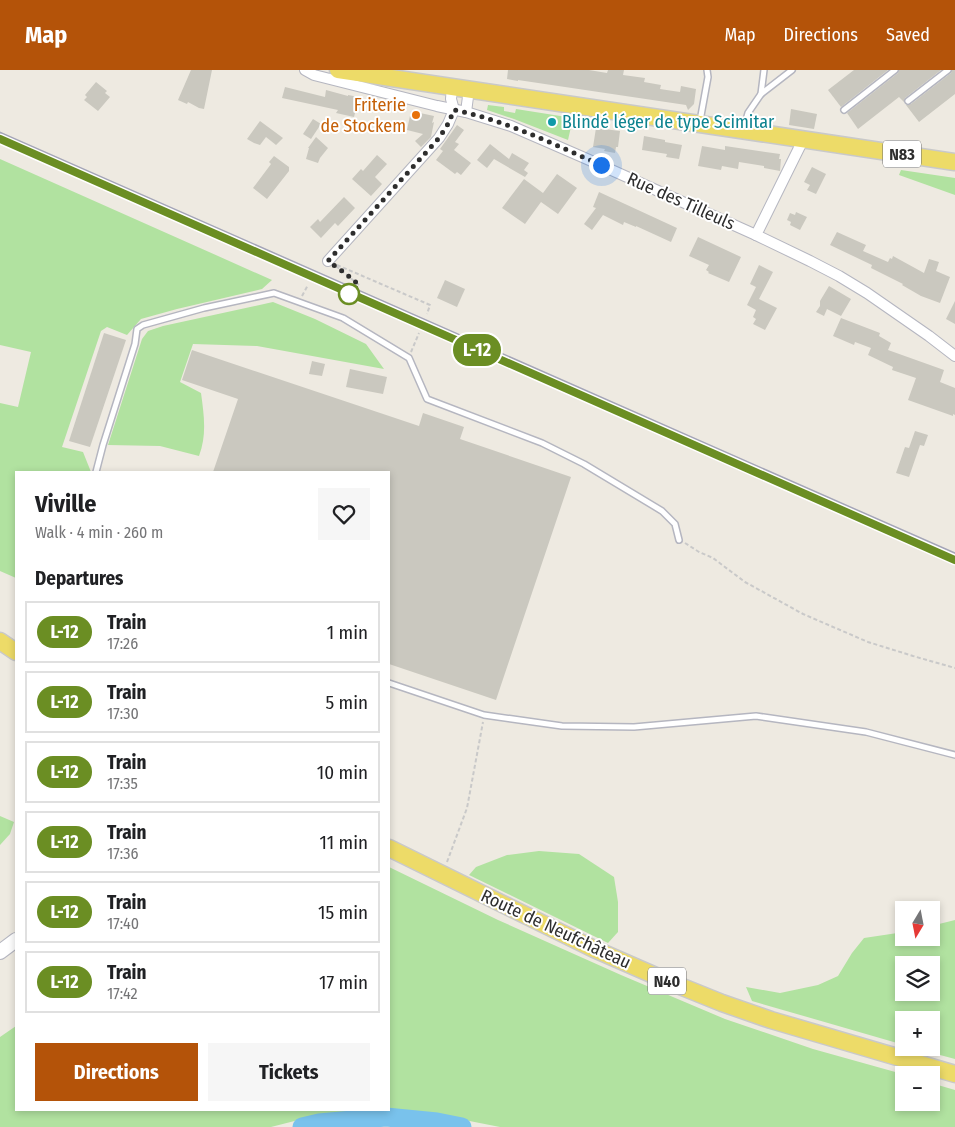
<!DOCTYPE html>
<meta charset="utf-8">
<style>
body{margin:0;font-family:"Fira Sans Condensed",sans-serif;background:#f6f6f6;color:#202124;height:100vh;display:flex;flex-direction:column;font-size:19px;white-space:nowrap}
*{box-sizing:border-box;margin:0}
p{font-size:16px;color:#757577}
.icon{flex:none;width:28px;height:28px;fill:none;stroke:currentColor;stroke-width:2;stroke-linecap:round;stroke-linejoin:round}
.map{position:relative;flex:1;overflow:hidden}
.panel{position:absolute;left:15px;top:401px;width:375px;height:640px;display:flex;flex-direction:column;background:#fff;border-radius:0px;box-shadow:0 2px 8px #0003}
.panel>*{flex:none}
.badge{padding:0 10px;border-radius:16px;font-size:18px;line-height:32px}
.needle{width:32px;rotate:190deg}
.buttons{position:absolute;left:895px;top:831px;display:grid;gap:10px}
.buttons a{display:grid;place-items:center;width:45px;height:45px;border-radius:0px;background:#fff;box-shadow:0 2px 8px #0003;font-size:25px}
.you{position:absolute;width:25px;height:25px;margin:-12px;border:4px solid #fff;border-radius:50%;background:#1a73e8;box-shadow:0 0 0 8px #1a73e833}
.map>.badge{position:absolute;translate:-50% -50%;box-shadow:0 0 0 2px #fff}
h2{padding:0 20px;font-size:19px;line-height:45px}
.round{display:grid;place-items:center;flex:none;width:52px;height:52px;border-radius:0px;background:#f6f6f6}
.overview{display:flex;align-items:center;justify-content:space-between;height:85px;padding:0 20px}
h1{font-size:24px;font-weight:700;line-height:38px}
.cta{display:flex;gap:10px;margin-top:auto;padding:10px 20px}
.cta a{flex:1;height:58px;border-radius:0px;background:#b45309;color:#fff;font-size:20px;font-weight:700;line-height:58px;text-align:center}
.cta a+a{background:#f6f6f6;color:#202124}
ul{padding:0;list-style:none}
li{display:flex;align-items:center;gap:15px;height:62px;margin:0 10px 8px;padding:0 10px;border:2px solid #e0e0e0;border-radius:0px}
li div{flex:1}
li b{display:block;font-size:19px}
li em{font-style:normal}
li .badge{min-width:55px;font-weight:700;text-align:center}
header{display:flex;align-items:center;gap:30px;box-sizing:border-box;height:70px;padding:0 25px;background:#b45309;color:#fff}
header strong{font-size:24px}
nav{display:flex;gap:28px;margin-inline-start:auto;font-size:18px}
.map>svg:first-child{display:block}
.green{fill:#b1e2a0;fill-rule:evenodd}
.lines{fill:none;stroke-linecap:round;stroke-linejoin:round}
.river{stroke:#79c2ec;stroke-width:19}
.building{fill:#cac8bf}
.service-casing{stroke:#b5b6c0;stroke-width:8}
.minor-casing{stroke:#b5b6c0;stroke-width:12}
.tertiary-casing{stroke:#b5b6c0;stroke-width:16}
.primary-casing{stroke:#c9c9c9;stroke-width:19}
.path{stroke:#c9c9c9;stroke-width:2;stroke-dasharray:4 2.5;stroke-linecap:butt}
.service{stroke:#fff;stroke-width:5}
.minor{stroke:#fff;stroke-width:10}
.tertiary{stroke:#fff;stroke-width:14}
.primary{stroke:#eddb68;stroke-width:16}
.rail{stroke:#a4a5b7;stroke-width:3}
.line-casing{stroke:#fff;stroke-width:11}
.line{stroke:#6b8e23;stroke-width:8}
.walk{stroke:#2e2e2e;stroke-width:5;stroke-dasharray:0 9}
.food-dot{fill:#e8710a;stroke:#fff;stroke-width:2}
.culture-dot{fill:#0f9aa8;stroke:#fff;stroke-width:2}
.stop-dot{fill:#fff;stroke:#6b8e23;stroke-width:2.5}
.labels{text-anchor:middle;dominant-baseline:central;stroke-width:4;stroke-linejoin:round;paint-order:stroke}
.shield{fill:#fff;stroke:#6d6d6d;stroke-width:1}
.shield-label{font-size:16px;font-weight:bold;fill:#2e2e2e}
.food-label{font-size:18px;fill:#c56008;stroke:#fff;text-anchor:end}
.culture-label{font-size:18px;fill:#0d838f;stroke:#fff;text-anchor:start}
.street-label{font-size:18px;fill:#2e2e2e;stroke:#fff}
</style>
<header>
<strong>Map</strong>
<nav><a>Map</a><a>Directions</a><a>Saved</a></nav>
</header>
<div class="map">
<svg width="955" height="1057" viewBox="0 0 955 1057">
<rect width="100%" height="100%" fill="#eeeae1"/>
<g class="green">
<polygon points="488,35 504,37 504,41 515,43 516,39 573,48 568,70 514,49 487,40"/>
<polygon points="0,89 272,210 262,219 177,239 141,249 127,265 107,257 101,261 62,377 83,382 91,402 16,402 16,508 0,501 0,333 18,337 31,282 0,275"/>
<polygon points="901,100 955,108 955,125 899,105"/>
<path d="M273 232 315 249 366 274 384 299 257 276 193 274 180 312 201 323C204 345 207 365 199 386L160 376 108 375 142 269 148 261 163 256Z"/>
<polygon points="0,746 14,752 10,764 0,775"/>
<polygon points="539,781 579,784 614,807 618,832 618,862 608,873 469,805 476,797 507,785"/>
<polygon points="389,797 498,850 621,905 725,949 813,979 906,1005 904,1005 904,1032 931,1032 931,1013 955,1020 955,1057 500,1057 439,1045 389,1039"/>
<path d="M955 850V989L914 978H931V950H904V975L752 931 746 917 780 923 818 915 838 906 852 883 864 868 904 862V868H931V856ZM904 895H931V922H904Z"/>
<polygon points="16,956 16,1040 373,1040 318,1045 271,1057 0,1057 0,967"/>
</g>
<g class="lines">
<polyline class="river" points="302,1057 319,1053 386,1047 437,1052 462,1057"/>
</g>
<g class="building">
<polygon points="191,0 212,0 204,39 199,38 188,32 187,34 178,30"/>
<polygon points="508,0 589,0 607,3 608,0 624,0 623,5 645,8 644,12 661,15 660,19 680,22 681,16 696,19 694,34 688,40 686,35 518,10 518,11 507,9"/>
<polygon points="854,0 888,0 841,37 828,20"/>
<polygon points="899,0 941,0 905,28 904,32 899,27 858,59 847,43 898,3"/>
<polygon points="952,0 955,0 955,24 919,52 906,35 911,34 951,3"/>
<polygon points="96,12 107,21 105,23 110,27 98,41 84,30 87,27 85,25"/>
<polygon points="285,17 325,27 326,20 348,26 348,25 359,27 354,47 336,43 338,40 282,28"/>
<polygon points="791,39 817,44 814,59 789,55"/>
<polygon points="411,41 434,46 432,53 434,52 431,67 421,77 415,71 423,64 407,60"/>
<polygon points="313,49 321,54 311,69 303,64"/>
<polygon points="260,51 283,68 276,75 266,67 260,75 254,73 247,69"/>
<polygon points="457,55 464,60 455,72 459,74 454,80 471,93 461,105 457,102 455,104 436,90 443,81 440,79"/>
<polygon points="596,58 620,61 618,77 616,77 615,83 604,81 605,79 593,77"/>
<polygon points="644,66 665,70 665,72 682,75 679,89 666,87 667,84 642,80"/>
<polygon points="316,67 328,78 320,88 318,93 306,89 309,78 308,78"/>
<polygon points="490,74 509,89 512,83 529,93 524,100 528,103 525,107 494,89 487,98 477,90"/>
<polygon points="702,76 725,80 725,76 780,84 779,89 781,89 780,101 764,98 764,96 739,92 738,99 722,96 721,100 698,96"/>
<polygon points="377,85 387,94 375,107 382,114 371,126 352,109 361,99 363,101"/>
<polygon points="274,86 289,97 289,101 267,129 253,118 271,94 269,92"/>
<polygon points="812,97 826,104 816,124 807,120 810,115 804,112"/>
<polygon points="557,104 577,118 558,144 541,132 525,154 502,138 524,109 543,123"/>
<polygon points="599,122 677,158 671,172 636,156 636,157 624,152 623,155 603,145 592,160 584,154 596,138 593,137"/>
<polygon points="344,127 355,138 338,156 335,153 321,168 310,157 318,149 320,152"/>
<polygon points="796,142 807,147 800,160 790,155 791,152 787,150 790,143 795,145"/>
<polygon points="837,162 866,175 863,181 888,192 890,188 892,189 893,186 924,203 929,189 939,192 936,201 950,207 940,233 921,226 902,215 903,214 871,198 872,195 830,175"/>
<polygon points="698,167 741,187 729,212 708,203 709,202 706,200 709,195 689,186"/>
<polygon points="759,195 773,202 759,229 777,238 765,260 753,254 756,249 753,247 756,240 747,235 756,217 750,214"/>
<polygon points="445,210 465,219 457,237 437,228"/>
<polygon points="829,216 851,229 841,246 827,239 824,246 816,242 820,236 820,231"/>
<polygon points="955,231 955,254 946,249"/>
<polygon points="841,248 880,263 879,266 891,273 888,280 944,300 940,312 955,318 955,345 953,344 953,346 908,330 916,308 892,300 893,297 868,285 871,278 855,272 854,275 833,266"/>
<polygon points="104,263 126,270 90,377 69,371"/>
<polygon points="192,280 419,356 423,343 464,357 460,369 571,407 496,630 389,594 389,402 213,402 238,329 182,310"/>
<polygon points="312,291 325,294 322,306 309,304"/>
<polygon points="350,299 387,307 383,324 346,317"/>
<polygon points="915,361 928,365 924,376 920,375 909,407 896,403 905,377 909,378"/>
</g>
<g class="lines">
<defs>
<g id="service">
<polyline points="761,24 764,0"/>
<polyline points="908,31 948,0"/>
<polyline points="844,40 895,0"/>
<polyline points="700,51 708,7 707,0"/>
<polyline points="744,57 748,43 761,24 792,0"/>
<polyline points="96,402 103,375 135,274 137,259 143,255 204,238 274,223 343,248 409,288 427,329 542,373 584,394 662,441 675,454 679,470"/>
<polyline points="389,613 484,645 562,656 634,657 756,646 866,662 955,685"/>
</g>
<g id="minor">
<polyline points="305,0 314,5 437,36 466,42 511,56 587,89 756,165 810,191 839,206 867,223 929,266 955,286"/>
<polyline points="452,17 451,29 454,40"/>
<polyline points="466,42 469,19"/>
<polyline points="756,165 803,70"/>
<polyline points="328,191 439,68 448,54 454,40"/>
</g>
<polyline id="tertiary" points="0,882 16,870"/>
<g id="primary">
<polyline points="338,0 955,92"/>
<polyline points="0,571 16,582"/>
<polyline points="389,778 594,879 665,910 722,933 771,950 955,1004"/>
</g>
</defs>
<use href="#service" class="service-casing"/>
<use href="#minor" class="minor-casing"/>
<use href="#tertiary" class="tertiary-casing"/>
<use href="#primary" class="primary-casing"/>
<g class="path">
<polyline points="337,195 430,235 427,244"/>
<polyline points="336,196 359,215"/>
<polyline points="302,226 308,215"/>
<polyline points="411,282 419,263"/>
<polyline points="685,473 699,482 713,488 745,512 803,544 868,572 913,586 955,598"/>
<polyline points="447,792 467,738 483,652"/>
</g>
<use href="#service" class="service"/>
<use href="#minor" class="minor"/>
<use href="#tertiary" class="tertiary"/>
<use href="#primary" class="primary"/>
<polyline class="rail" points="0,63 955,484"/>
</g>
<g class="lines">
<defs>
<polyline id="line" points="0,69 955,490"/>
</defs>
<use href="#line" class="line-casing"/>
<use href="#line" class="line"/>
<path class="walk" d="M349 224 359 215 345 203 328 191 439 68 448 54 454 40C505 50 553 74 601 95"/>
</g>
<circle class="food-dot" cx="416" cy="45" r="5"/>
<circle class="culture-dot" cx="552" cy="52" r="5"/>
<circle class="stop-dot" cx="349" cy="224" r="10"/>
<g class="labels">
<g class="shield">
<rect x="883" y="70.5" width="38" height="27" rx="4"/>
<rect x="648" y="897.5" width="38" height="27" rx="4"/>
</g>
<g class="shield-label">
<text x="902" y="84">N83</text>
<text x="667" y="911">N40</text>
</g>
<g class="food-label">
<text x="406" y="35">Friterie<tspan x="406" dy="21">de Stockem</tspan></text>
</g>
<g class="culture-label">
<text x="562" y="52">Blindé léger de type Scimitar</text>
</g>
<g class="street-label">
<text transform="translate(681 131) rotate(24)">Rue des Tilleuls</text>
<text transform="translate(556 859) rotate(25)">Route de Neufchâteau</text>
</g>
</g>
</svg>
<div class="buttons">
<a><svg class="needle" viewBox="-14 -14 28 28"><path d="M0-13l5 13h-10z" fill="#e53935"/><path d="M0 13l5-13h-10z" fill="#757577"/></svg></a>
<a><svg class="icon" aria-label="layers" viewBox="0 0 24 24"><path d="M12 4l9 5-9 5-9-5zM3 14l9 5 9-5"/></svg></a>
<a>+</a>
<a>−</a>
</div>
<div class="you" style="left:601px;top:95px"></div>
<b class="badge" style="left:477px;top:280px;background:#6b8e23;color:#fff">L-12</b>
<section class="panel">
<div class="overview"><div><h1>Viville</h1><p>Walk · 4 min · 260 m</p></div><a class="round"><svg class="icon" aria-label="heart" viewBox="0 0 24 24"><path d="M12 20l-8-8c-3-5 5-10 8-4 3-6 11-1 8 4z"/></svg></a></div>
<h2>Departures</h2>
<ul>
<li><span class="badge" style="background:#6b8e23;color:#fff">L-12</span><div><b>Train</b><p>17:26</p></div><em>1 min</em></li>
<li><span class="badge" style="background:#6b8e23;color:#fff">L-12</span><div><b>Train</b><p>17:30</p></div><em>5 min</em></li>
<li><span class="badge" style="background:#6b8e23;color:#fff">L-12</span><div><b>Train</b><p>17:35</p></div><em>10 min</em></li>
<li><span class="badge" style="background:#6b8e23;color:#fff">L-12</span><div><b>Train</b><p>17:36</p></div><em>11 min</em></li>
<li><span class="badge" style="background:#6b8e23;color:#fff">L-12</span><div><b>Train</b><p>17:40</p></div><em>15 min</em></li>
<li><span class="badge" style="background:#6b8e23;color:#fff">L-12</span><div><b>Train</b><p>17:42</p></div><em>17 min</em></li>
</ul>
<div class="cta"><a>Directions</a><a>Tickets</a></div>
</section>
</div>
